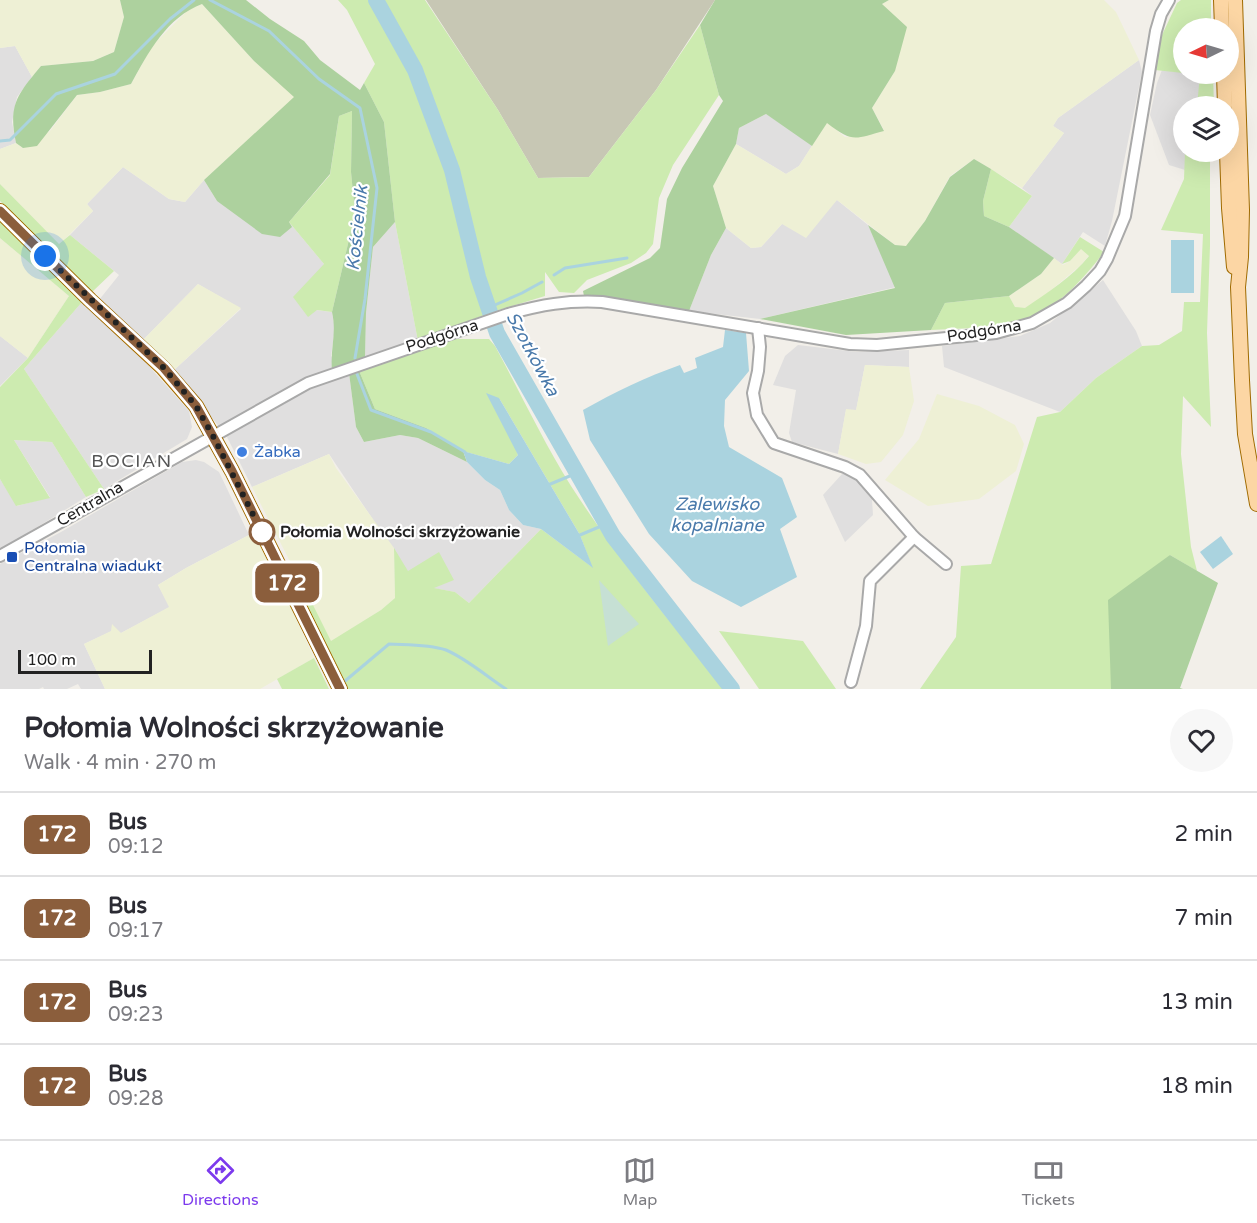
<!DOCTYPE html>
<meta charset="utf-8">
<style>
body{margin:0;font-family:"Varela Round",sans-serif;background:#f7f7f7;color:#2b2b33;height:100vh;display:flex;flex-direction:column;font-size:22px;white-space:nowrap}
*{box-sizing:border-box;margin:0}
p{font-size:20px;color:#7c7c81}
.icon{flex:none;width:33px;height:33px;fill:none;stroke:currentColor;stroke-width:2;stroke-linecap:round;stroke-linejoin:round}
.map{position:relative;height:689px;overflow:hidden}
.sheet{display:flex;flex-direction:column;background:#fff;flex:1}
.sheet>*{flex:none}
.badge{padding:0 12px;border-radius:9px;font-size:21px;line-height:39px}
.needle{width:39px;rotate:265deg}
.buttons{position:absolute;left:1173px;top:18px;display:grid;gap:12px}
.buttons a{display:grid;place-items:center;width:66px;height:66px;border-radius:50%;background:#fff;box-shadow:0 6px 24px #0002;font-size:30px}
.scale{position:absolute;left:18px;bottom:15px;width:134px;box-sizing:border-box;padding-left:6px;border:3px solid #222;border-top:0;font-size:16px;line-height:21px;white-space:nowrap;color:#222;-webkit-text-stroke:4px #fff;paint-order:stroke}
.you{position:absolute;width:30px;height:30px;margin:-15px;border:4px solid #fff;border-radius:50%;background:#1a73e8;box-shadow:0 0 0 9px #1a73e833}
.map>.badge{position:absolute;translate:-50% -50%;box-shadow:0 0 0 3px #fff}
.round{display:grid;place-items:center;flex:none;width:63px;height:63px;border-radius:32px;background:#f7f7f7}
.head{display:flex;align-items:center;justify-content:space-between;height:102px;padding:0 24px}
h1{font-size:28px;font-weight:700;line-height:45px}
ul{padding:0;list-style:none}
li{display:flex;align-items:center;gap:18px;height:84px;padding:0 24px;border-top:2px solid #e1e1e2}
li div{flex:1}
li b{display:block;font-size:22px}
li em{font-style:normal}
li .badge{min-width:66px;font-weight:700;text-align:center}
.tab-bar{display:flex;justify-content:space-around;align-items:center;height:84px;border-top:2px solid #e1e1e2;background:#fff;font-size:16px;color:#7c7c81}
.tab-bar a{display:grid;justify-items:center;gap:3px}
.tab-bar .active{color:#7c3aed}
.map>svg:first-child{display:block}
.residential{fill:#e0dfdf}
.construction{fill:#c7c7b4}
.farmland{fill:#eef0d5}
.grass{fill:#cdebb0}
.forest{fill:#add19e}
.wetland{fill:#c6e0d4}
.water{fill:#aad3df}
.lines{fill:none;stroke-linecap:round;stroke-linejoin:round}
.stream{stroke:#aad3df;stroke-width:3}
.river{stroke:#aad3df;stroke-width:16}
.minor-casing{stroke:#a9a9a9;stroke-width:14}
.major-casing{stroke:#a06b00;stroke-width:16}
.minor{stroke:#fff;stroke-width:10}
.major{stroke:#fcd6a4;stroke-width:14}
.line-casing{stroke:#fff;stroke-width:14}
.line{stroke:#8b5e3c;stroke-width:9}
.walk{stroke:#222;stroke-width:6;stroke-dasharray:0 10.8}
.shop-dot{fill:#3f7fe0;stroke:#fff;stroke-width:2}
.stop-dot{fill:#fff;stroke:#8b5e3c;stroke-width:3}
.transit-dot{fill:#1a4fb4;stroke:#fff;stroke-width:2}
.labels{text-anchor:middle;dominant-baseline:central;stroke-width:4.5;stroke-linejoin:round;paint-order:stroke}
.street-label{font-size:16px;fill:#222;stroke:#fff}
.shop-label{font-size:16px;fill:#366cbe;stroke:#fff;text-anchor:start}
.stop-label{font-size:16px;font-weight:bold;fill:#222;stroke:#fff;text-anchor:start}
.transit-label{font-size:16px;fill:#164399;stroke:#fff;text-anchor:start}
.water-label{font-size:18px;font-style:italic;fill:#4a7aab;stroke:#fff}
.neighbourhood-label{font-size:18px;letter-spacing:1.5px;fill:#555;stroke:#fff}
</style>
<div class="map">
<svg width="1257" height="689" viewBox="0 0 1257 689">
<rect width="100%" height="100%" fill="#f2efe9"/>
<g class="residential">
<polygon points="15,46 32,77 17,97 12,122 16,143 0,149 0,48"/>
<polygon points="1139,60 1142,72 1112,221 1105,246 1083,232 1062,264 1009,227 1032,196 1022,188 1064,133 1053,126 1058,118"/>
<polygon points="1162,70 1201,74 1199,106 1184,106 1184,152 1186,152 1185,170 1169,165 1150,115 1157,83"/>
<polygon points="766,114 807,140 812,146 799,166 786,174 736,144 739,128"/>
<polygon points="123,167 169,199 185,202 204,180 217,201 289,222 324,264 316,310 332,312 335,328 331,356 349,373 356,427 364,442 400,435 418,438 467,462 485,480 500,490 509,510 523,525 541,529 469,603 455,592 433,588 408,572 329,454 252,487 226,435 173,371 241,309 198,284 143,340 99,300 119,275 70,235 93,211 87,204"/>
<polygon points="837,200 868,225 896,287 760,319 689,311 711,255 726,228 751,248 761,247 782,224"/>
<polygon points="395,222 418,341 365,357 366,313 373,247"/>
<polygon points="1103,280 1136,331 1142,346 1096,378 1060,412 944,367 942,346 1020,336 1050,323"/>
<polygon points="82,302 147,364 189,411 192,427 187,439 104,489 24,369"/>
<polygon points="0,336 28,358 0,386"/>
<polygon points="798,345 857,352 909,350 909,367 865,365 856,411 846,410 838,454 792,442 789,433 796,390 773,385 785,356"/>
<polygon points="14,440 52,442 86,497 0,550 0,479 17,506 50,497"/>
<polygon points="196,460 204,462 219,472 249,535 186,568 158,585 170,607 121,633 112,631 84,644 105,689 81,689 78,684 67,689 44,689 43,687 39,689 0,689 0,564 61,532 182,462"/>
<polygon points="843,473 858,478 876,497 872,500 873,515 845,542 823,495"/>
</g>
<polygon class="construction" points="426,0 715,0 656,90 589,177 538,178 498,110"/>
<g class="farmland">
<polygon points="0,0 120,0 124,17 114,52 93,61 41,66 32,77 15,46 0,48"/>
<polygon points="889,0 1104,0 1116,12 1139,60 1058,118 1053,126 1064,133 1022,188 974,159 950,176 925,221 906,247 895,245 837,200 806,238 782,224 761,247 751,248 726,228 713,186 736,144 786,174 799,166 827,122 845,137 884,130 872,108 895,71 882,4"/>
<polygon points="202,4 254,61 295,97 204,180 185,202 169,199 123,167 87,204 93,211 59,245 0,184 0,149 16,143 23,148 50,131 77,95 100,92 131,84 152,46 189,9"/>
<polygon points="0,238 69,296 28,358 0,336"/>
<polygon points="1081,248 1089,255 1082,264 1049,292 1025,309 1015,307 1009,296 1041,274 1054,258 1063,265 1070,261"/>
<polygon points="198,284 241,308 173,371 143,340"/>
<polygon points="865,365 909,367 914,401 903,435 881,462 866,464 838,454 846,409 856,410"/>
<polygon points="937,394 979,406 1015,425 1024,444 1016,471 979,499 928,506 885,480 919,439"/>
<polygon points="329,454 336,468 394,548 395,598 381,610 331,642 252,487"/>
<polygon points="257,534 314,658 260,689 105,689 84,644 111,631 112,624 121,633 169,607 158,585 186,568 249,535"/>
</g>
<g class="grass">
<polygon points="338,0 425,0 498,110 538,178 589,177 656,90 700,25 719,95 673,165 659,198 653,244 646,253 631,263 587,280 574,293 559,292 545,272 545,296 492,312 418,341 395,222 384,122 364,83 375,64 347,10"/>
<polygon points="1181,0 1211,0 1211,28 1184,28 1183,73 1155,70 1162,35 1177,3"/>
<polygon points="1191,74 1213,74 1214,106 1197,106 1200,75"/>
<polygon points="352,111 351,172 355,214 332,312 317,310 308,317 293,297 324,264 289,222 330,175 339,116"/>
<polygon points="1185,152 1210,152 1210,246 1207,333 1211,427 1183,396 1181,454 1191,547 1197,571 1170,555 1111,689 920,689 956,637 961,566 991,564 1037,417 1060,412 1096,378 1142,346 1159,345 1182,331 1184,302 1200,302 1203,234 1161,230 1184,179"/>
<polygon points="991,169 1032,196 1009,227 984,216 983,201"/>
<polygon points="0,184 59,244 70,235 114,271 92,292 0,201"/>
<polygon points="0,218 31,245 82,302 24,369 104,489 86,497 52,442 14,440 50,498 16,506 0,479 0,387 28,358 69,296 0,238"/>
<path d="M1080 237 1104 252C1085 277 1058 308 1028 319 999 329 961 328 931 330L945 303 1009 296 1015 307 1025 308C1047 293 1072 277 1089 256L1081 249 1070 261 1062 264Z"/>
<path d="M453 339H489L495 346C520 392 543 441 571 486 617 557 671 624 725 689H346L295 583 300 579 331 641 381 610 395 598 394 548 408 571 439 552 454 580 434 588 455 592 469 603 541 529 592 567 580 535 499 398 518 455 509 464 466 452 426 428 375 409 360 373 363 366Z"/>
<polygon points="719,631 803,641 836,689 759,689"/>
<polygon points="314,658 329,689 282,689 277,679"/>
</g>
<g class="forest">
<path d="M120 0H246L270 19 304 41 320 60 360 90 364 83 384 122 395 222 373 247 366 313 365 357 332 370C330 348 337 334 332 312L355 214 351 172 352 111 339 116 330 174 289 222 292 227 280 237 262 234 217 201 204 180 294 97 254 61 202 4C167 17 148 53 131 84L100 92 77 95 37 146 23 148 16 143C8 105 17 95 41 66L93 61 114 52 124 17Z"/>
<path d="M715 0H889L882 4 907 27 895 71 872 108 884 131C854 139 853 143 827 123L812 146 766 114 739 128 736 144 713 186 726 228 711 255 689 311 584 296 583 291 650 258 660 248 667 199 682 168 723 101 719 95 700 25Z"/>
<polygon points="974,159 991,169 983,201 984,216 1009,227 1054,258 1041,274 1009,296 945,303 931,330 846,335 760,319 895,288 868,225 895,245 906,246 925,221 950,177"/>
<polygon points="363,366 360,373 375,409 426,428 463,451 467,462 418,438 400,435 364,442 356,427 349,373"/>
<polygon points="1170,555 1218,583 1180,688 1183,689 1111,689 1108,600"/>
</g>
<polygon class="wetland" points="599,580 639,624 608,646"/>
<g class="water">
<rect x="1171" y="240" width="23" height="53"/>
<path d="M725 330 746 333 749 371 725 400 724 426 729 447 782 478 797 517 780 529 797 577 741 607 692 581 649 534 590 440 583 410C615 392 646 377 680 365L684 373 697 368 695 358 723 347Z"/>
<polygon points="486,393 499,398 580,535 593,568 541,529 523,525 509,510 500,490 485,480 467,462 463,451 509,464 518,455"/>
<polygon points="1221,536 1233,554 1213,569 1200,552"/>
</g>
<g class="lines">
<g class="stream">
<polyline points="210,0 269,31 319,79 360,108 377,188 365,299 355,358"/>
<polyline points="0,141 10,140 56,94 115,74 170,19 194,0"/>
<polyline points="554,275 565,268 627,258"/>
<polyline points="488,308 522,293 542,282"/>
<polyline points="357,374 371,410 431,432 465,452"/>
<polyline points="548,485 577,473"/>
<polyline points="580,535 606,524"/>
<path d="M345 681 389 644C407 645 428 644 446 650 464 657 489 678 506 689"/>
</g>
<polyline class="river" points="376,0 415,70 452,170 478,277 497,333 613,536 732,689"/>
<defs>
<g id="minor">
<polyline points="758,328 760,347 758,371 753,393 757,415 774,443 845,467 860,475 914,537 946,564"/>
<path d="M0 556 308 383 508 314C541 305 567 300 602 302L850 344 877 345 996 333 1032 323 1067 303 1086 286 1100 271 1107 259 1125 216 1156 31 1161 14 1169 0"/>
<polyline points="851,682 866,626 870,581 914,537"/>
</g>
<g id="major">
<polyline points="1221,0 1222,28"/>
<polyline points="1235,0 1242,210 1241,257 1238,287 1242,380 1245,434 1257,504"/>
<polyline points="1224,74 1225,106"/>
<polyline points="1227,152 1229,208 1234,267"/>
<polyline points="0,211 90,300 163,368 196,406 232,471 340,689"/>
</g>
</defs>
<use href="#minor" class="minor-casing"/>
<use href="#major" class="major-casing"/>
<use href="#minor" class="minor"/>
<use href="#major" class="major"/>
</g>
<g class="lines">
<defs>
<polyline id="line" points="0,211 90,300 164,368 196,406 232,471 340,689"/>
</defs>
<use href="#line" class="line-casing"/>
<use href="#line" class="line"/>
<polyline class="walk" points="45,256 164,368 186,394 196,406 213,436 262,532"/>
</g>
<circle class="shop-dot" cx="242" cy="452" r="6"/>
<circle class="stop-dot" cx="262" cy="532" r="12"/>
<rect class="transit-dot" x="6" y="551" width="12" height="12" rx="3"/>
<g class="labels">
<g class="street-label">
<text transform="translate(984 331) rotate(-9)">Podgórna</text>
<text transform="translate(442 336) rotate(-18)">Podgórna</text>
<text transform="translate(90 504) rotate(-30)">Centralna</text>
</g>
<g class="shop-label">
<text x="254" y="452">Żabka</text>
</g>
<g class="stop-label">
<text x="280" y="532">Połomia Wolności skrzyżowanie</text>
</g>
<g class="transit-label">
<text x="24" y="548">Połomia<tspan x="24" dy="18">Centralna wiadukt</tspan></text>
</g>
<g class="water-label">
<text transform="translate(357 228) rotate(-84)">Kościelnik</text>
<text transform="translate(533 354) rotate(62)">Szotkówka</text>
<text x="717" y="504">Zalewisko<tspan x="717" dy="21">kopalniane</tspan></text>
</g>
<g class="neighbourhood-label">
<text x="132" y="461">BOCIAN</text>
</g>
</g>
</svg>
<div class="buttons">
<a><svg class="needle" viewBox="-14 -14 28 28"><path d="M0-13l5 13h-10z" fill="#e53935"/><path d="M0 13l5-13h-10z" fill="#7c7c81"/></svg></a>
<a><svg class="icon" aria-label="layers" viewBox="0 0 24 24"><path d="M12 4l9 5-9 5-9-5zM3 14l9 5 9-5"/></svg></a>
</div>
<div class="scale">100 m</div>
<div class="you" style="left:45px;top:256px"></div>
<b class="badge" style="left:287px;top:583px;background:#8b5e3c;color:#fff">172</b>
</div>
<section class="sheet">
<div class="head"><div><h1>Połomia Wolności skrzyżowanie</h1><p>Walk · 4 min · 270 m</p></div><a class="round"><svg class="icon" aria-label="heart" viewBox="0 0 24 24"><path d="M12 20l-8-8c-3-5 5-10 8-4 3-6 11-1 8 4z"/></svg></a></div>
<ul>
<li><span class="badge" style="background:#8b5e3c;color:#fff">172</span><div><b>Bus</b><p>09:12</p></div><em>2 min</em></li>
<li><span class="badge" style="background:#8b5e3c;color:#fff">172</span><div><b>Bus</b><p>09:17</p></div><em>7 min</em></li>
<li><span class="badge" style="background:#8b5e3c;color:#fff">172</span><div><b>Bus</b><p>09:23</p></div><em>13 min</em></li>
<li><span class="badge" style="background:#8b5e3c;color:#fff">172</span><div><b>Bus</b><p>09:28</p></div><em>18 min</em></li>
</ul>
</section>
<nav class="tab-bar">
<a class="active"><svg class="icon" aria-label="directions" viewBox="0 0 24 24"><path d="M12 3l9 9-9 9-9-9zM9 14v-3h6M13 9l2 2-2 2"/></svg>Directions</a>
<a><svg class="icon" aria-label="map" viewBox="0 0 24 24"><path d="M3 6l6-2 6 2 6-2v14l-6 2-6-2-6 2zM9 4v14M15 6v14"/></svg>Map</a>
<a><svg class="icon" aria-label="tickets" viewBox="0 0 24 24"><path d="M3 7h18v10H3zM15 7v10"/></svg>Tickets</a>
</nav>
